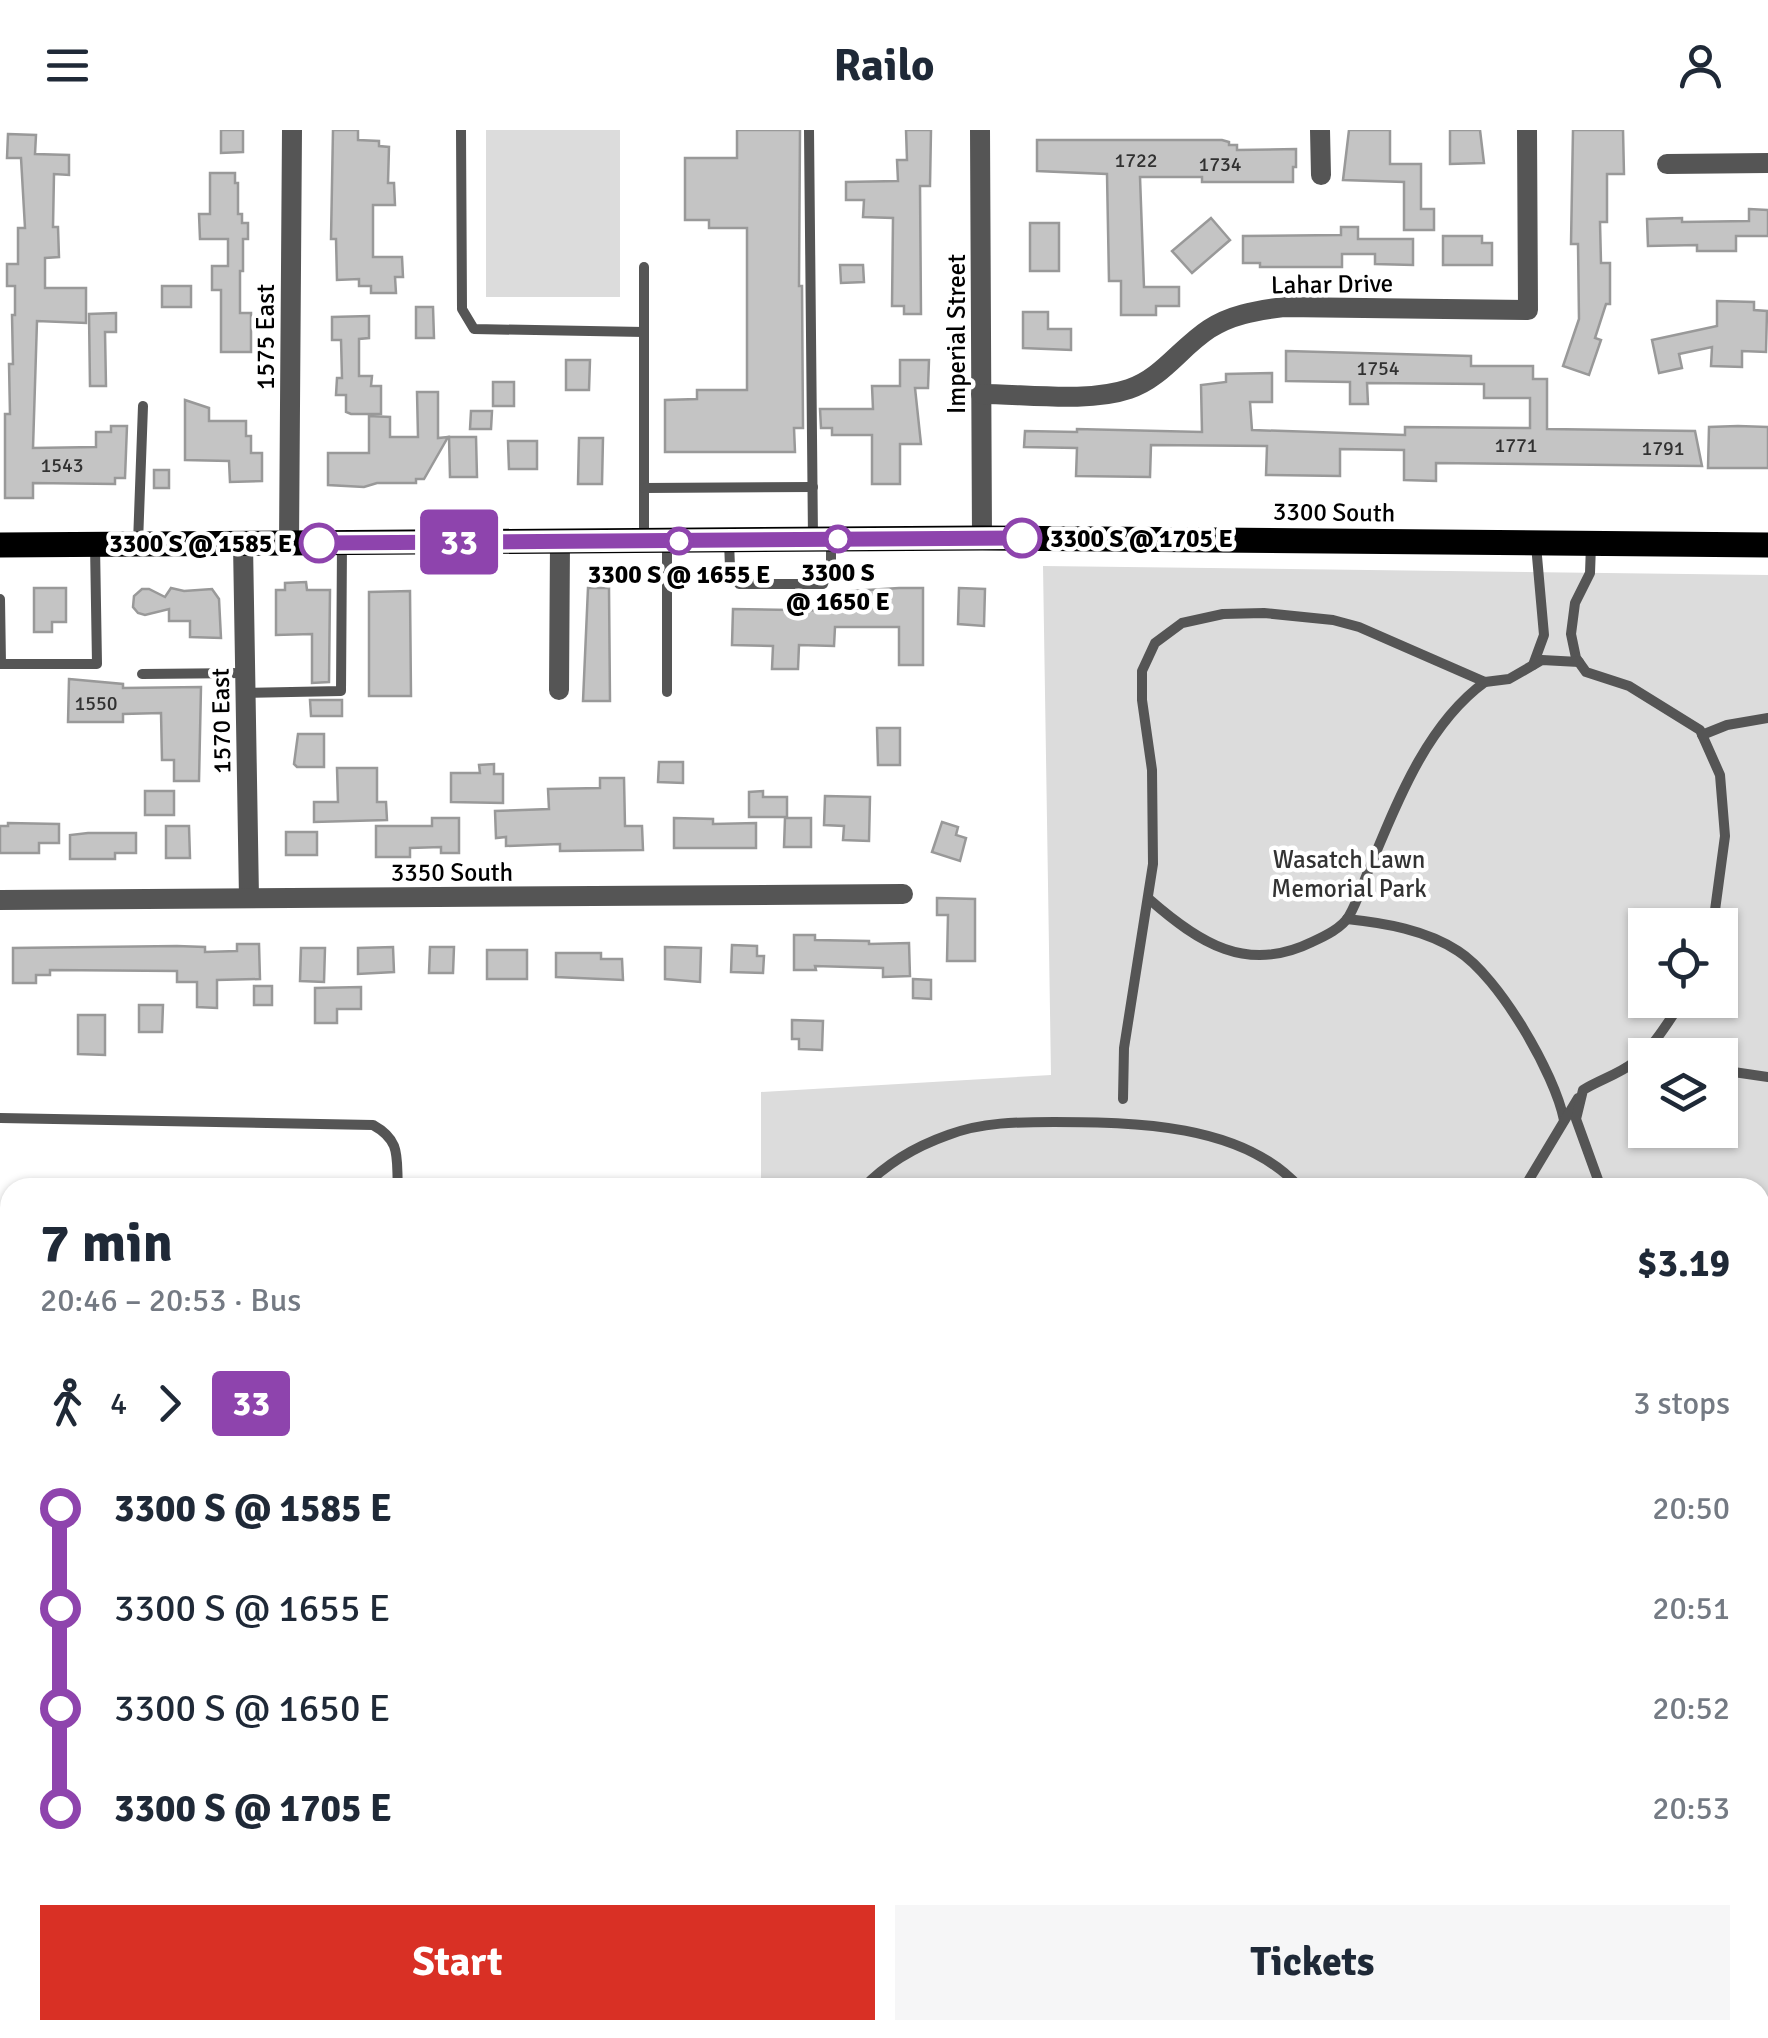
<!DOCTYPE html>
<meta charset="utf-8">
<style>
body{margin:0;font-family:Signika,sans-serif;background:#f6f6f7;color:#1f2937;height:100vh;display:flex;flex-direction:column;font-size:38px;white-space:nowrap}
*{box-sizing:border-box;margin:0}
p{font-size:32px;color:#747a83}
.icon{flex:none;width:55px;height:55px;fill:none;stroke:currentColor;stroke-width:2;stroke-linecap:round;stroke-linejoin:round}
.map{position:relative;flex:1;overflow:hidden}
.side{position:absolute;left:0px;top:1048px;width:1770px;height:862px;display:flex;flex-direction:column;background:#fff;border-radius:30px 30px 0 0;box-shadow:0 2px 8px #0004}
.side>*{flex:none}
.badge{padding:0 20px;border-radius:8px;font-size:35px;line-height:65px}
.tools{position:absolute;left:1628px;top:778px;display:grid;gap:20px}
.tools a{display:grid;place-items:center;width:110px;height:110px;border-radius:0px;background:#fff;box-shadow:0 2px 8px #0004;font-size:50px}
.map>.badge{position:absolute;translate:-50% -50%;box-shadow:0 0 0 5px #fff}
.legs{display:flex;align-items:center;gap:15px;height:110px;padding:0 40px;font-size:32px}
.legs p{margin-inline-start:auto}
.summary{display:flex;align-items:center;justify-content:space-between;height:170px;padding:0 40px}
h1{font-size:55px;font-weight:700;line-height:75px}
.primary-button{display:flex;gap:20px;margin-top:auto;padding:20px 40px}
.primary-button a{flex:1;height:115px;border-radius:0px;background:#d93025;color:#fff;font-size:40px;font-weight:700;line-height:115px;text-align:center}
.primary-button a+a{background:#f6f6f7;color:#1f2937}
ul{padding:0 40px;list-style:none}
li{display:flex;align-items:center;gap:35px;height:100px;font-size:38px}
li i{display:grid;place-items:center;width:15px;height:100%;margin:0 12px;background:currentColor}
li i::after{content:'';width:25px;height:25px;margin:-12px;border:8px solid;border-radius:50%;background:#fff}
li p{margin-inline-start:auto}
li:first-child i{background:linear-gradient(#0000 50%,currentColor 0)}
li:last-child i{background:linear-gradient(currentColor 50%,#0000 0)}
header{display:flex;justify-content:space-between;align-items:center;height:130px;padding:0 40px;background:#fff;font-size:45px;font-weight:700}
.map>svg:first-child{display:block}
.green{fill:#dcdcdc;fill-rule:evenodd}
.building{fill:#c4c4c4;stroke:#999;stroke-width:2.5}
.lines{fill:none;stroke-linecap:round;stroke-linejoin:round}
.lane{stroke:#555;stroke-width:10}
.street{stroke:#555;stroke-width:20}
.primary{stroke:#000;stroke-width:25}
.line-1-casing{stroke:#fff;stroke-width:22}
.line-1{stroke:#8e44ad;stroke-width:15}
.stop-1-dot{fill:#fff;stroke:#8e44ad;stroke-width:5}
.labels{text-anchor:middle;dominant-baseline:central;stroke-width:9;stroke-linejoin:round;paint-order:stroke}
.number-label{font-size:20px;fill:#313131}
.street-label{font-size:25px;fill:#000;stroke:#fff}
.stop-label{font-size:25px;font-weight:bold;fill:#000;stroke:#fff}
.park-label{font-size:25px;fill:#333;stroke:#fff}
</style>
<header><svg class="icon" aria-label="menu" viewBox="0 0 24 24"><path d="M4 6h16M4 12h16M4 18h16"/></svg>Railo<svg class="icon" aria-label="person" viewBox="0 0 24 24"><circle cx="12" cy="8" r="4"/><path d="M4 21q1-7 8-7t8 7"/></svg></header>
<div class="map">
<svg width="1768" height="1908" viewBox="0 0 1768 1908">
<rect width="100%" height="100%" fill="#fff"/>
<g class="green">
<rect x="486" y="0" width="134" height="167"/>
<path d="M1043 436 1768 445V1538H1760V1058H761V962L1051 945ZM1645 795H1720V870H1645ZM1645 925H1720V1000H1645Z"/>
<rect x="0" y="1111" width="10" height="286"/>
</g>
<g class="building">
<polygon points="221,0 243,0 243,22 221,23"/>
<polygon points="333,0 358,0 358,10 379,11 379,16 389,17 388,53 394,53 395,75 373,75 373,127 402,127 403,147 395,147 396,163 371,163 371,156 359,156 359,149 337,150 336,109 331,109"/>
<polygon points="737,0 800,0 799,156 802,156 803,298 794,298 795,322 665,322 665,270 697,269 697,260 747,260 747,98 709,98 709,90 685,90 685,28 737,28"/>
<polygon points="906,0 931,0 930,56 920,56 921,184 904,184 904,176 892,176 893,88 863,87 864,70 846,70 846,52 898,51 897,30 907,30"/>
<polygon points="1349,0 1390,0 1390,34 1421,34 1421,79 1434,79 1434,100 1404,100 1404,52 1343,50"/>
<polygon points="1450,0 1480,0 1484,33 1450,34"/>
<polygon points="1573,0 1623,0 1624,44 1607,44 1607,92 1600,92 1601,133 1610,133 1610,174 1606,174 1595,208 1601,210 1589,245 1563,236 1579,189 1578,114 1571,114"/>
<polygon points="8,4 36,5 35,24 69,25 69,45 54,44 53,97 58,97 59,127 45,128 45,158 86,158 86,193 37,191 33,318 96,317 96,302 111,302 111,296 127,296 125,348 115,348 115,354 33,353 33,368 5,368 5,284 10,284 9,234 13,234 12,185 15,185 15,156 7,156 7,134 18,134 18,98 25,98 21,28 7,28"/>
<polygon points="1037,10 1222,10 1229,12 1229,15 1237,15 1237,20 1296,19 1296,37 1293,37 1293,52 1202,52 1202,47 1140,47 1144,157 1179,157 1179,176 1156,176 1156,185 1121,185 1121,151 1109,151 1107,44 1037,41"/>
<polygon points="210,43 235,43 235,53 238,53 238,84 242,84 242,93 248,93 248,109 243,109 243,141 240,141 240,183 251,183 251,222 221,222 221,160 212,160 212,136 228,136 228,109 200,109 199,84 210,84"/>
<polygon points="1749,79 1768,80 1768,106 1736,106 1736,121 1697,121 1697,115 1648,116 1647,89 1682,88 1682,92 1749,91"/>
<polygon points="1211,88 1230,110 1192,143 1172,121"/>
<rect x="1030" y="93" width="29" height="48"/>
<polygon points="1341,97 1358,97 1358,109 1413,109 1413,135 1375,134 1375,124 1342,124 1342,137 1260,137 1260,133 1243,133 1243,106 1341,105"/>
<polygon points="1443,106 1482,106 1482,113 1492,113 1492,135 1443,135"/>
<polygon points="840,135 863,135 864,152 841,153"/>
<rect x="162" y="156" width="29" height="21"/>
<polygon points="1717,171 1754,172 1754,180 1767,181 1766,222 1742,221 1742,237 1711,236 1712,217 1679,224 1682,238 1659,243 1652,210 1717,196"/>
<polygon points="416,177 433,177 434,208 416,208"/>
<polygon points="1023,182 1048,182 1048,199 1071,199 1071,220 1023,218"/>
<polygon points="116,183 116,202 105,202 106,256 90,256 89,184"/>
<polygon points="369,186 369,208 359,209 359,246 372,246 371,256 381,256 381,284 351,284 346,282 346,265 336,265 337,248 342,248 341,210 332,210 332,187"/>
<polygon points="1286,221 1471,226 1471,236 1533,236 1533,249 1547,249 1547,299 1695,301 1702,336 1436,333 1436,351 1404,350 1404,320 1340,319 1340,346 1266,345 1267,316 1151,315 1150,347 1076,346 1077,318 1024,317 1025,301 1077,302 1077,299 1202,302 1201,255 1226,252 1226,244 1272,243 1272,272 1250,272 1252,300 1405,305 1405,297 1530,298 1530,268 1484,268 1484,254 1367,253 1368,274 1350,274 1350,252 1286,251"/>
<polygon points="566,230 590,230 589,260 566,260"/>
<polygon points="900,230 929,230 928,258 915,258 921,314 900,314 900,354 872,354 872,305 832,305 832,298 821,298 820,279 873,279 872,256 900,256"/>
<rect x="493" y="252" width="21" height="24"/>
<polygon points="417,262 438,262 438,308 448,307 424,349 416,349 416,353 377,353 364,357 328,355 328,323 369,323 369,286 390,287 390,307 418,307"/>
<polygon points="185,270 209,278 209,291 246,291 246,306 251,306 251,323 262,323 262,351 230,352 229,331 185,330"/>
<polygon points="471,281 492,281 491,299 470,299"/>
<polygon points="1738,296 1768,297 1768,338 1708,338 1709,297"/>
<polygon points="449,307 476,307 477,347 450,347"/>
<polygon points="579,308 603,308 602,354 578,354"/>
<polygon points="508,311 537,311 537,339 509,339"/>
<rect x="154" y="340" width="15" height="18"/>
<polygon points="306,452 307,460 330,460 329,552 312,553 312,504 276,505 276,460 285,460 285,453"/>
<polygon points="34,458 66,458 66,492 52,492 52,502 34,502"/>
<polygon points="171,458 184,461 212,459 219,469 221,508 190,507 190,491 169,491 169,479 145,485 138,483 133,477 134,466 142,459 149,459 165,467"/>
<polygon points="588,458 609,458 610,571 583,571"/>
<polygon points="899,458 923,458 923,535 899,535 899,497 835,497 834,516 799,515 798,539 772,539 773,516 732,515 733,479 852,481 852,461"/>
<polygon points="959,458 985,459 984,496 958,494"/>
<polygon points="410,461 411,566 369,566 369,462"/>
<polygon points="69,549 123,554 123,558 201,557 199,651 174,651 174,630 162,630 161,583 123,584 123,592 68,592"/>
<polygon points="310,570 342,570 342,586 311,586"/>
<polygon points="877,598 900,598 900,635 878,635"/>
<polygon points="298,604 324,604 324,637 297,637 294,634"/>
<polygon points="659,632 683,632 683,653 658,652"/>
<polygon points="494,634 494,644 503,644 503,673 451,672 451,643 480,643 479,635"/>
<polygon points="337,638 377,638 377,672 386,672 387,690 314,692 314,672 338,672"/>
<polygon points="600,648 624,648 625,696 642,696 643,720 560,721 560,714 506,716 506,707 496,708 495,681 549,679 548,659 600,658"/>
<rect x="145" y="661" width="29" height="24"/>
<polygon points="763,661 763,667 787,667 787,687 749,687 749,662"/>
<polygon points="825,666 870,667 869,711 843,710 844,696 824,695"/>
<polygon points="432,688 459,688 459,723 441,723 441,717 410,718 410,727 376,727 376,696 432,696"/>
<polygon points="674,688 713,689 713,694 756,693 756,718 674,718"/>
<polygon points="785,688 811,688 811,717 784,717"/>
<polygon points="942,692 958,697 956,705 966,708 960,731 932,722"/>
<polygon points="8,693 59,694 59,713 39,713 39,723 0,723 0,696 8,696"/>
<polygon points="166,696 189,696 190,728 166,728"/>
<rect x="286" y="702" width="31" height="23"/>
<polygon points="88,703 136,703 136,723 115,723 115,729 70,729 70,705"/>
<polygon points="937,768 975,769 975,831 947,831 948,785 937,785"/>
<polygon points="794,805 815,805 815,810 869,811 869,814 909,813 910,846 883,847 883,838 815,836 816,840 794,840"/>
<polygon points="237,814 259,814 260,849 217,850 217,878 197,877 197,852 177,852 177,841 50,840 50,845 36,845 36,853 13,853 13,818 177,816 205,817 205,822 237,821"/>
<polygon points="732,815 757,816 757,826 764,826 763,843 731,842"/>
<polygon points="393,817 394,842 358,844 358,818"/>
<polygon points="430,817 454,817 453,843 429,843"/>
<polygon points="665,817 701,818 700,852 665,849"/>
<polygon points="301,818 325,818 324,852 300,851"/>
<rect x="487" y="820" width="40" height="29"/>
<polygon points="556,823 601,823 601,829 622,829 623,850 556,847"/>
<polygon points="913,849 931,850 931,869 913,868"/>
<rect x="254" y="856" width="18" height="19"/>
<polygon points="361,857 361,879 337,879 337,893 315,893 315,858"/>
<polygon points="139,875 163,875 162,902 139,902"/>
<polygon points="78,885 105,885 105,925 78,924"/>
<polygon points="792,890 823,891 822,920 799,919 799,909 792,909"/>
</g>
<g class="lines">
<g class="lane">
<polyline points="461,0 462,179 474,199 644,202"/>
<polyline points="809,0 813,409"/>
<polyline points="644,137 644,410"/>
<polyline points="644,358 813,357"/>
<polyline points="667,412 667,562"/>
<polyline points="729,412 730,437 739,454 823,454 831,434 831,411"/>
<polyline points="138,413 143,276"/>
<polyline points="1591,415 1590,443 1575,473 1571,504 1576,528 1586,542 1629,556 1700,600 1720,645 1725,706 1713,795"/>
<polyline points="0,469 1,534 97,534 95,415"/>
<polyline points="1533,535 1544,505 1536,415"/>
<polyline points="142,544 245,543"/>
<polyline points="246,563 341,561 342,414"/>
<polyline points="1702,605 1727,595 1768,588"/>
<path d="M1149 769C1199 813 1247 844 1312 812 1325 806 1342 798 1349 786 1358 771 1363 752 1370 737 1397 672 1427 594 1485 552"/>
<path d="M1347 789C1385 793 1426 800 1458 821 1499 847 1555 944 1564 990"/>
<polyline points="1720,940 1768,947"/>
<polyline points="1123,969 1124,918 1153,734 1152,640 1142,570 1142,541 1155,513 1182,493 1223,484 1264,483 1333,490 1359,497 1485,552 1509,549 1542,530 1579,532"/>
<path d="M0 988 373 995C402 1011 396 1028 398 1058"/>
<path d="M863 1058C886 1034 917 1016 948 1005 982 992 1018 992 1054 992 1132 992 1243 993 1300 1058"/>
<polyline points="1524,1058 1578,968"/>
<path d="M1601 1058 1576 989 1583 960C1599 950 1619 944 1633 933 1654 917 1668 892 1683 870"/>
<polyline points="0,1238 10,1241"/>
<polyline points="0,1246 10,1253"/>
<polyline points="1760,1382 1768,1381"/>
</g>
<g class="street">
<polyline points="980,0 982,408"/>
<polyline points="1320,0 1321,45"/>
<polyline points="1667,34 1768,33"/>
<path d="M981 264C1025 264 1088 273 1129 259 1162 248 1180 218 1209 199 1232 184 1256 181 1283 177L1528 180 1527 0"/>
<polyline points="243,414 249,768"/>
<polyline points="289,414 292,0"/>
<polyline points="559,560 560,412"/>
<polyline points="0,770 903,764"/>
<polyline points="0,1543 10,1543"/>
<polyline points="0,1711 10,1711"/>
<polyline points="0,1802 10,1802"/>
<polyline points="1760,1817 1760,1840"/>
<polyline points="1064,1900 1064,1908"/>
<polyline points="835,1908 835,1900"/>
<polyline points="1523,1908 1527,1900"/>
<polyline points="1744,1908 1747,1900"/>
</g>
<polyline class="primary" points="0,415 982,408 1768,415"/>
</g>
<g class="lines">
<defs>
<polyline id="line-1" points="319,413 1022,408"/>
</defs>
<use href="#line-1" class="line-1-casing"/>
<use href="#line-1" class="line-1"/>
</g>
<g class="stop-1-dot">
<circle cx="1022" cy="408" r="18"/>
<circle cx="838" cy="409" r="12"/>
<circle cx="679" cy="411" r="12"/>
<circle cx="319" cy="413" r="18"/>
</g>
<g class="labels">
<g class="number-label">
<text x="1136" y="30">1722</text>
<text x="1220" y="34">1734</text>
<text x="1378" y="238">1754</text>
<text x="1516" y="315">1771</text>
<text x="1663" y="318">1791</text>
<text x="62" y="335">1543</text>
<text x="96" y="573">1550</text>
</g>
<g class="street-label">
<text transform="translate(1332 154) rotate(-1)">Lahar Drive</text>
<text transform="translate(956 204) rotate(-90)">Imperial Street</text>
<text transform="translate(265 207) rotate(-90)">1575 East</text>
<text transform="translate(1334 382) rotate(1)">3300 South</text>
<text transform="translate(221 591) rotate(-91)">1570 East</text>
<text x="452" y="742">3350 South</text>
</g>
<g class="stop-label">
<text x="1050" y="408" text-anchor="start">3300 S @ 1705 E</text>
<text x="292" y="413" text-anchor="end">3300 S @ 1585 E</text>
<text x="838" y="442">3300 S<tspan x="838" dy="29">@ 1650 E</tspan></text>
<text x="679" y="444">3300 S @ 1655 E</text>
</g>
<g class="park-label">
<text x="1349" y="729">Wasatch Lawn<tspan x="1349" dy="29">Memorial Park</tspan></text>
</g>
</g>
</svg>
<div class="tools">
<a><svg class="icon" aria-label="locate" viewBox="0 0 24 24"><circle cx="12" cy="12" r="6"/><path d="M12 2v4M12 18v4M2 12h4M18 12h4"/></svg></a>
<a><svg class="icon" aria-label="layers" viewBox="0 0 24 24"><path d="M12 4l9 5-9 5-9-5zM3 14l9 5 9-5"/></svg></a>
</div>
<b class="badge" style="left:459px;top:412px;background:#8e44ad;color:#fff">33</b>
<section class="side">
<div class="summary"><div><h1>7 min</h1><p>20:46 – 20:53 · Bus</p></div><b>$3.19</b></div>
<div class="legs"><svg class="icon" aria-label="walk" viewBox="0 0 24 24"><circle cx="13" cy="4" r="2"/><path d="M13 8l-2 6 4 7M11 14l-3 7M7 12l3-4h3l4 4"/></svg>4<svg class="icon" aria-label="forward" viewBox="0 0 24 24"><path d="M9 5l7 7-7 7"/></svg><b class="badge" style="background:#8e44ad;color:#fff">33</b><p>3 stops</p></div>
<ul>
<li><i style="color:#8e44ad"></i><b>3300 S @ 1585 E</b><p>20:50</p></li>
<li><i style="color:#8e44ad"></i><span>3300 S @ 1655 E</span><p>20:51</p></li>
<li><i style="color:#8e44ad"></i><span>3300 S @ 1650 E</span><p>20:52</p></li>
<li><i style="color:#8e44ad"></i><b>3300 S @ 1705 E</b><p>20:53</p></li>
</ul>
<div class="primary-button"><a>Start</a><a>Tickets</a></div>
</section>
</div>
